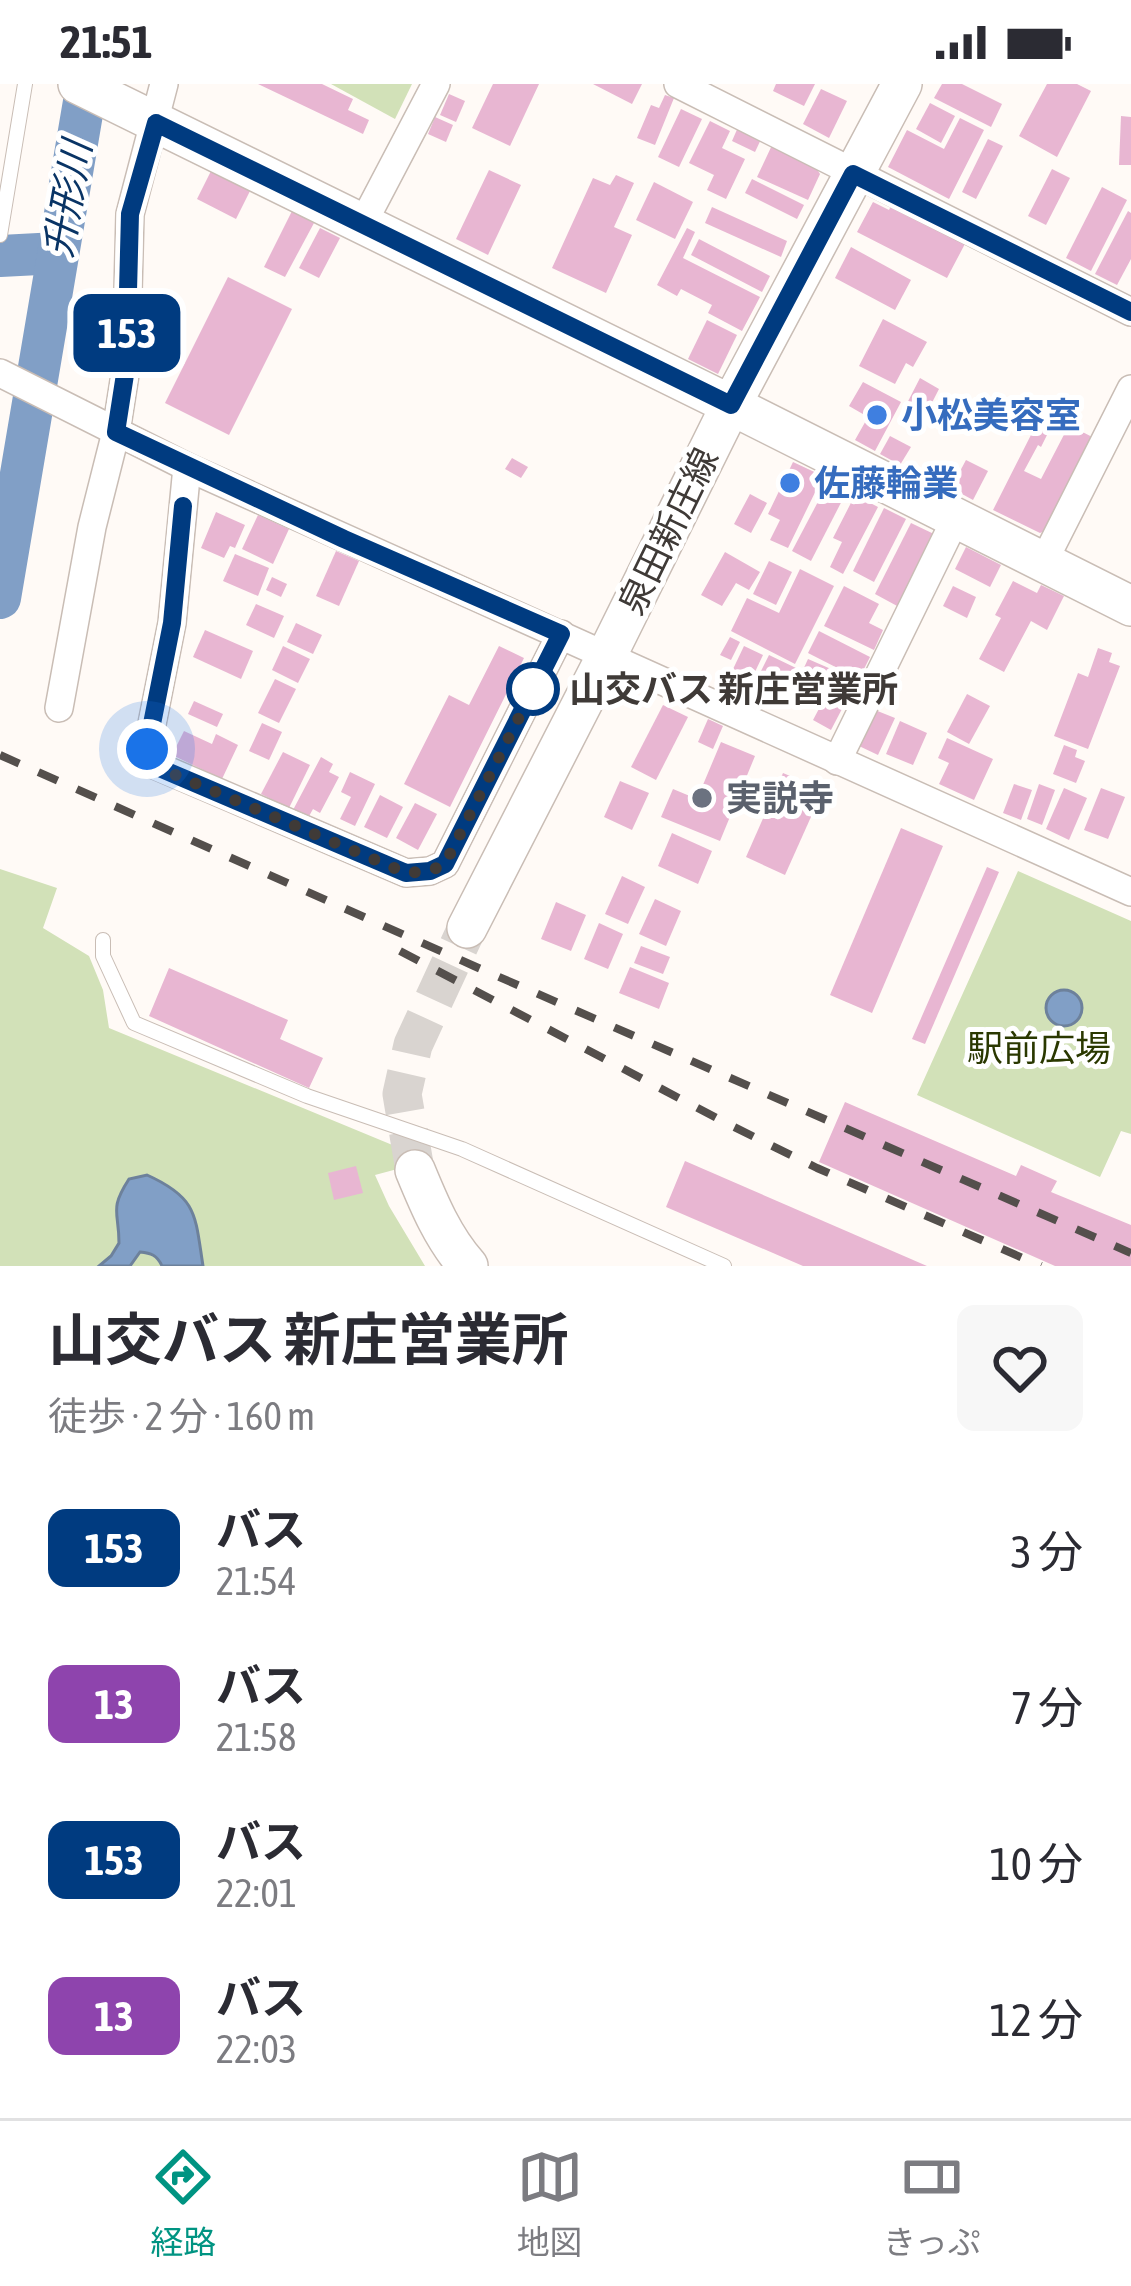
<!DOCTYPE html>
<html lang="ja">
<meta charset="utf-8">
<style>
body{margin:0;font-family:"Asap Condensed","Noto Sans JP",sans-serif;background:#f7f7f7;color:#2b2b33;height:100vh;display:flex;flex-direction:column;font-size:45px;white-space:nowrap}
*{box-sizing:border-box;margin:0}
p{font-size:39px;color:#7c7c81}
.icon{flex:none;width:66px;height:66px;fill:none;stroke:currentColor;stroke-width:2;stroke-linecap:round;stroke-linejoin:round}
.map{position:relative;height:1182px;overflow:hidden}
.side{display:flex;flex-direction:column;background:#fff;flex:1}
.side>*{flex:none}
.badge{padding:0 24px;border-radius:18px;font-size:42px;line-height:78px}
.you{position:absolute;width:60px;height:60px;margin:-30px;border:9px solid #fff;border-radius:50%;background:#1a73e8;box-shadow:0 0 0 18px #1a73e833}
.map>.badge{position:absolute;translate:-50% -50%;box-shadow:0 0 0 6px #fff}
.round{display:grid;place-items:center;flex:none;width:126px;height:126px;border-radius:18px;background:#f7f7f7}
.summary{display:flex;align-items:center;justify-content:space-between;height:204px;padding:0 48px}
h1{font-size:57px;font-weight:700;line-height:90px}
ul{padding:0;list-style:none}
li{display:flex;align-items:center;gap:36px;height:156px;padding:0 48px}
li div{flex:1}
li b{display:block;font-size:45px}
li em{font-style:normal}
li .badge{min-width:132px;font-weight:700;text-align:center}
.status{display:flex;justify-content:space-between;align-items:center;height:84px;padding:0 60px;background:#fff;direction:ltr}
.status svg{height:33px;fill:currentColor}
.dock{display:flex;justify-content:space-around;align-items:center;height:168px;border-top:3px solid #e1e1e2;background:#fff;font-size:33px;color:#7c7c81}
.dock a{display:grid;justify-items:center;gap:6px}
.dock .selected{color:#009482}
.map>svg:first-child{display:block}
.green{fill:#d2e1b8}
.water{fill:#819fc6;stroke:#6d819b;stroke-width:3}
.lines{fill:none;stroke-linecap:round;stroke-linejoin:round}
.river{stroke:#819fc6;stroke-width:42}
.building{fill:#e8b6d2}
.secondary-tunnel{stroke:#d9d4d0;stroke-width:39;stroke-dasharray:39 20;stroke-linecap:butt}
.lane-casing{stroke:#c9bdb5;stroke-width:16}
.street-casing{stroke:#c9bdb5;stroke-width:30}
.secondary-casing{stroke:#c9bdb5;stroke-width:42}
.lane{stroke:#fff;stroke-width:14}
.street{stroke:#fff;stroke-width:27}
.secondary{stroke:#fff;stroke-width:39}
.rail{stroke:#544f4c;stroke-width:8;stroke-dasharray:21 21;stroke-linecap:butt}
.line-casing{stroke:#fff;stroke-width:27}
.line{stroke:#003b80;stroke-width:18}
.walk{stroke:#3f3a37;stroke-width:12;stroke-dasharray:0 21.6}
.shop-dot{fill:#3f7fe0;stroke:#fff;stroke-width:4.5}
.stop-dot{fill:#fff;stroke:#003b80;stroke-width:6}
.worship-dot{fill:#6b7280;stroke:#fff;stroke-width:4.5}
.labels{text-anchor:middle;dominant-baseline:central;stroke-width:10;stroke-linejoin:round;paint-order:stroke}
.shop-label{font-size:36px;font-weight:bold;fill:#366cbe;stroke:#fff;text-anchor:start}
.street-label{font-size:36px;fill:#3f3a37;stroke:#fff}
.stop-label{font-size:36px;font-weight:bold;fill:#3f3a37;stroke:#fff;text-anchor:start}
.worship-label{font-size:36px;font-weight:bold;fill:#5b616d;stroke:#fff;text-anchor:start}
.park-label{font-size:36px;fill:#2a3800;stroke:#fff}
.water-label{font-size:39px;font-style:italic;fill:#093465;stroke:#fff}
</style>
<div class="status"><b>21:51</b><svg viewBox="0 0 49 12"><path d="M0 12V9h3v3zM5 12V6h3v6zM10 12V3h3v9zM15 12V0h3v12zM26 1h20v11H26zM47 4h2v5h-2z"/></svg></div>
<div class="map">
<svg width="1131" height="1182" viewBox="0 0 1131 1182">
<rect width="100%" height="100%" fill="#fffaf6"/>
<g class="green">
<polygon points="331,0 412,0 395,35"/>
<polygon points="0,785 57,804 43,844 89,872 103,906 109,944 419,1072 416,1080 375,1091 389,1122 425,1182 0,1182"/>
<polygon points="1018,787 1131,837 1131,1050 1121,1047 1100,1093 917,1011"/>
</g>
<g class="water">
<circle cx="1064" cy="924" r="18"/>
<path d="M147 1091C198 1114 195 1131 203 1182H162C157 1171 151 1169 140 1168L130 1182H99L111 1172 119 1159C119 1127 109 1126 129 1095Z"/>
</g>
<g class="lines">
<g class="river">
<polyline points="0,172 58,169"/>
<polyline points="0,514 87,0"/>
</g>
</g>
<g class="building">
<polygon points="258,0 322,0 353,15 348,26 369,36 363,50"/>
<polygon points="493,0 539,0 510,62 472,44"/>
<polygon points="593,0 642,0 632,20"/>
<polygon points="776,0 815,0 804,22 773,7"/>
<polygon points="942,0 962,0 1002,20 991,43 934,14"/>
<polygon points="1047,0 1077,0 1091,7 1057,73 1019,52"/>
<polygon points="821,5 847,17 829,54 803,40"/>
<polygon points="449,10 465,17 456,38 440,31"/>
<polygon points="665,11 674,14 655,61 637,54 651,21 659,24"/>
<polygon points="930,19 955,32 941,59 916,45"/>
<polygon points="681,25 702,35 679,83 658,73"/>
<polygon points="1121,32 1131,33 1131,81 1119,81"/>
<polygon points="435,33 453,41 446,58 428,50"/>
<polygon points="960,34 984,46 949,115 888,83 907,46 944,65"/>
<polygon points="710,37 730,47 722,64 745,75 726,115 707,106 714,91 689,79"/>
<polygon points="739,41 763,51 755,68 732,57"/>
<polygon points="988,55 1003,62 976,115 962,108"/>
<polygon points="773,59 812,77 820,90 808,116 757,93"/>
<polygon points="1052,85 1070,94 1046,141 1028,132"/>
<polygon points="489,86 521,101 488,171 456,155"/>
<polygon points="211,87 250,107 236,135 197,115"/>
<polygon points="616,91 634,99 614,143 632,151 606,209 552,184 593,94 610,101"/>
<polygon points="752,95 804,121 797,135 745,109"/>
<polygon points="654,98 693,118 675,155 636,136"/>
<polygon points="1102,103 1127,116 1091,187 1066,174"/>
<polygon points="873,118 889,126 893,118 967,156 947,194 857,148"/>
<polygon points="712,123 787,157 781,173 705,139"/>
<polygon points="292,127 314,139 285,193 264,183"/>
<polygon points="1128,127 1131,129 1131,175 1117,201 1095,190"/>
<polygon points="320,144 340,154 319,194 299,184"/>
<polygon points="687,144 695,148 683,174 760,213 742,247 708,229 712,221 681,205 677,212 657,201"/>
<polygon points="699,155 770,192 762,208 691,171"/>
<polygon points="851,163 911,196 895,226 835,194"/>
<polygon points="228,193 292,225 229,351 165,319"/>
<polygon points="883,235 927,258 913,283 906,279 895,300 859,282"/>
<polygon points="707,236 737,251 718,290 688,275"/>
<polygon points="920,294 939,305 917,348 902,341 907,331 902,329"/>
<polygon points="863,298 901,318 875,367 855,356 868,333 849,322"/>
<polygon points="1069,341 1098,356 1051,444 1040,449 993,426 1035,343 1048,349 1041,363 1038,361 1024,387 1041,395"/>
<polygon points="890,352 911,363 900,381 880,370"/>
<polygon points="512,374 528,383 521,394 505,385"/>
<polygon points="966,376 988,387 973,416 951,404"/>
<polygon points="793,378 823,392 788,464 770,456 780,436 768,430"/>
<polygon points="830,395 848,405 811,477 792,467"/>
<polygon points="750,410 767,419 751,449 734,440"/>
<polygon points="855,411 878,423 843,490 830,483 842,458 833,454"/>
<polygon points="884,424 906,435 874,498 853,487"/>
<polygon points="216,428 245,441 235,464 230,462 224,474 201,464"/>
<polygon points="258,431 289,445 273,480 242,465"/>
<polygon points="911,439 936,451 899,523 875,510"/>
<polygon points="966,463 1001,481 990,503 955,485"/>
<polygon points="336,467 359,477 339,522 316,512"/>
<polygon points="725,468 760,488 749,506 736,499 722,522 701,511"/>
<polygon points="235,470 269,484 258,512 223,497"/>
<polygon points="769,477 792,488 776,521 753,510"/>
<polygon points="800,485 834,502 795,580 731,547 747,514 779,529"/>
<polygon points="272,493 287,500 281,513 266,506"/>
<polygon points="1013,497 1037,509 1041,501 1064,512 1047,546 1031,537 1004,588 979,575 1001,534 995,531"/>
<polygon points="844,502 879,520 869,539 883,546 874,566 824,542"/>
<polygon points="953,502 976,513 967,534 943,522"/>
<polygon points="256,520 284,532 274,554 246,541"/>
<polygon points="296,539 322,551 313,570 287,558"/>
<polygon points="205,546 253,567 241,595 193,573"/>
<polygon points="819,547 870,573 859,595 808,569"/>
<polygon points="730,553 740,558 731,576 720,571"/>
<polygon points="283,562 310,575 298,599 272,586"/>
<polygon points="499,562 524,574 450,723 404,700 449,611 469,621"/>
<polygon points="744,562 763,571 744,611 725,602"/>
<polygon points="1098,564 1112,569 1109,578 1120,582 1088,665 1054,652 1078,589 1088,593"/>
<polygon points="769,571 796,584 782,614 754,601"/>
<polygon points="808,575 831,585 815,619 793,608"/>
<polygon points="838,589 856,598 831,646 813,636"/>
<polygon points="275,595 296,605 279,639 258,629"/>
<polygon points="967,610 990,622 969,660 947,648"/>
<polygon points="194,617 223,630 217,643 188,630"/>
<polygon points="663,621 688,633 656,696 631,683"/>
<polygon points="875,626 895,634 878,671 859,662"/>
<polygon points="708,635 723,642 713,665 698,658"/>
<polygon points="900,637 927,649 913,681 886,670"/>
<polygon points="262,639 282,648 269,676 249,667"/>
<polygon points="184,647 212,660 216,650 238,661 222,695 172,671"/>
<polygon points="947,654 993,675 974,716 939,700 949,679 938,674"/>
<polygon points="721,658 755,672 720,757 661,733 673,705 697,715"/>
<polygon points="1064,661 1077,666 1075,673 1085,677 1076,699 1053,690"/>
<polygon points="283,668 310,681 289,724 261,710"/>
<polygon points="321,673 333,680 329,688 339,693 320,729 313,725 308,734 293,726"/>
<polygon points="350,688 375,700 355,742 340,735 351,713 341,708"/>
<polygon points="783,689 823,706 785,791 746,773"/>
<polygon points="620,697 649,709 632,746 604,733"/>
<polygon points="1014,700 1032,706 1021,736 1003,729"/>
<polygon points="1039,700 1055,706 1042,741 1027,735"/>
<polygon points="1064,704 1087,714 1069,756 1046,745"/>
<polygon points="1101,704 1125,713 1108,755 1084,746"/>
<polygon points="380,711 403,723 387,754 364,743"/>
<polygon points="415,719 437,730 418,766 396,754"/>
<polygon points="901,744 943,762 872,929 830,911"/>
<polygon points="672,749 712,767 698,800 658,782"/>
<polygon points="987,783 999,788 925,960 912,955"/>
<polygon points="622,792 645,803 628,840 605,830"/>
<polygon points="655,815 681,827 666,862 639,850"/>
<polygon points="556,818 586,831 571,867 541,855"/>
<polygon points="599,839 623,850 608,885 584,875"/>
<polygon points="641,862 670,873 663,890 634,879"/>
<polygon points="630,883 669,899 659,925 619,909"/>
<polygon points="169,884 288,936 280,955 323,974 309,1004 149,932"/>
<polygon points="845,1018 1016,1092 1021,1081 1057,1097 1051,1108 1131,1141 1131,1182 1055,1182 819,1078"/>
<polygon points="685,1077 927,1182 803,1182 666,1123"/>
<polygon points="356,1082 363,1109 334,1116 328,1089"/>
</g>
<g class="lines">
<polyline class="secondary-tunnel" points="415,1086 402,1010 413,961 467,844"/>
<defs>
<g id="lane">
<polyline points="0,151 25,0"/>
<polyline points="103,856 103,872 134,939 307,1012 462,1065 724,1182"/>
</g>
<g id="street">
<polyline points="678,0 1131,228"/>
<polyline points="362,141 436,0"/>
<polyline points="0,289 187,383 1131,808"/>
<polyline points="187,383 172,539 147,665 150,679 406,789 430,787 445,780 561,550"/>
<polyline points="1043,479 1131,305"/>
<polyline points="59,624 92,443 116,348 126,284 130,130 164,0"/>
<polyline points="837,677 956,434"/>
</g>
<g id="secondary">
<polyline points="78,0 731,321 902,0"/>
<polyline points="467,844 607,571 731,321 1131,522"/>
<path d="M415 1086C429 1120 443 1154 468 1182"/>
</g>
</defs>
<use href="#lane" class="lane-casing"/>
<use href="#street" class="street-casing"/>
<use href="#secondary" class="secondary-casing"/>
<use href="#lane" class="lane"/>
<use href="#street" class="street"/>
<use href="#secondary" class="secondary"/>
<g class="rail">
<polyline points="0,671 474,882 1131,1169"/>
<polyline points="400,867 728,1040 817,1084 1041,1182"/>
</g>
</g>
<g class="lines">
<defs>
<polyline id="line" points="183,422 172,539 147,665 150,680 406,789 430,787 445,780 561,550 344,455 116,348 126,284 130,130 156,39 731,321 853,90 1131,228"/>
</defs>
<use href="#line" class="line-casing"/>
<use href="#line" class="line"/>
<polyline class="walk" points="147,665 150,680 406,789 430,787 445,780 542,588 533,605"/>
</g>
<g class="shop-dot">
<circle cx="877" cy="331" r="12"/>
<circle cx="790" cy="399" r="12"/>
</g>
<circle class="stop-dot" cx="533" cy="605" r="24"/>
<circle class="worship-dot" cx="702" cy="714" r="12"/>
<g class="labels">
<g class="shop-label">
<text x="901" y="331">小松美容室</text>
<text x="814" y="399">佐藤輪業</text>
</g>
<g class="street-label">
<text transform="translate(668 447) rotate(-64)">泉田新庄線</text>
</g>
<g class="stop-label">
<text x="569" y="605">山交バス 新庄営業所</text>
</g>
<g class="worship-label">
<text x="726" y="714">実説寺</text>
</g>
<g class="park-label">
<text x="1039" y="964">駅前広場</text>
</g>
<g class="water-label">
<text transform="translate(67 115) rotate(-80)">升形川</text>
</g>
</g>
</svg>
<div class="you" style="left:147px;top:665px"></div>
<b class="badge" style="left:127px;top:249px;background:#003b80;color:#fff">153</b>
</div>
<section class="side">
<div class="summary"><div><h1>山交バス 新庄営業所</h1><p>徒歩 · 2 分 · 160 m</p></div><a class="round"><svg class="icon" aria-label="heart" viewBox="0 0 24 24"><path d="M12 20l-8-8c-3-5 5-10 8-4 3-6 11-1 8 4z"/></svg></a></div>
<ul>
<li><span class="badge" style="background:#003b80;color:#fff">153</span><div><b>バス</b><p>21:54</p></div><em>3 分</em></li>
<li><span class="badge" style="background:#8e44ad;color:#fff">13</span><div><b>バス</b><p>21:58</p></div><em>7 分</em></li>
<li><span class="badge" style="background:#003b80;color:#fff">153</span><div><b>バス</b><p>22:01</p></div><em>10 分</em></li>
<li><span class="badge" style="background:#8e44ad;color:#fff">13</span><div><b>バス</b><p>22:03</p></div><em>12 分</em></li>
</ul>
</section>
<nav class="dock">
<a class="selected"><svg class="icon" aria-label="directions" viewBox="0 0 24 24"><path d="M12 3l9 9-9 9-9-9zM9 14v-3h6M13 9l2 2-2 2"/></svg>経路</a>
<a><svg class="icon" aria-label="map" viewBox="0 0 24 24"><path d="M3 6l6-2 6 2 6-2v14l-6 2-6-2-6 2zM9 4v14M15 6v14"/></svg>地図</a>
<a><svg class="icon" aria-label="tickets" viewBox="0 0 24 24"><path d="M3 7h18v10H3zM15 7v10"/></svg>きっぷ</a>
</nav>
